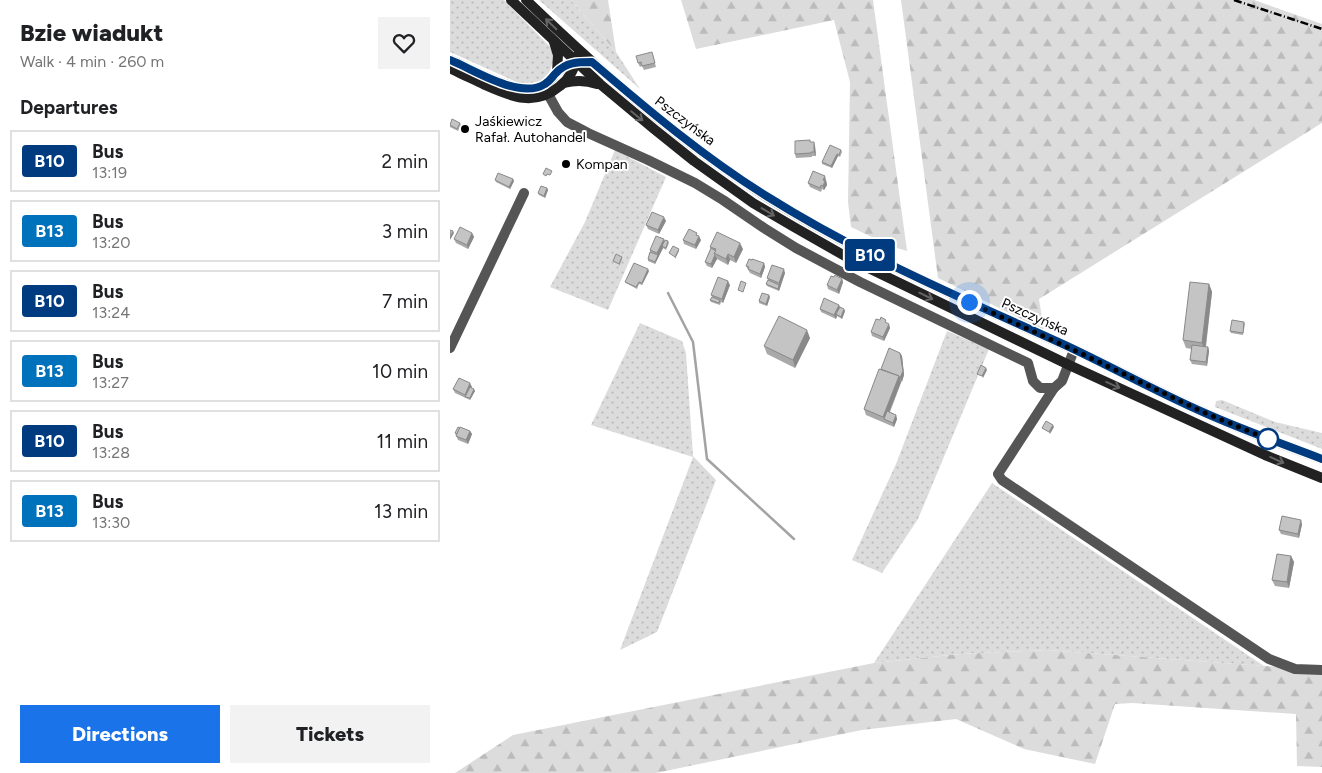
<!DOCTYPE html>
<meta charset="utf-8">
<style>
body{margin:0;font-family:Figtree,sans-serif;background:#f2f2f2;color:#202124;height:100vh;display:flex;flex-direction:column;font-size:19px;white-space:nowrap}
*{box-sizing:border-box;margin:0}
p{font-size:16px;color:#757577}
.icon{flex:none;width:28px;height:28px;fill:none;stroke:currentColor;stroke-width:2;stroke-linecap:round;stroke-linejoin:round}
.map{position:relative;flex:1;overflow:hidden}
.drawer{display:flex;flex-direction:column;background:#fff;width:450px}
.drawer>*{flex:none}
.badge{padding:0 10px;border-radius:4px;font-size:18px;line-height:32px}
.you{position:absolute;width:25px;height:25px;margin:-12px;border:4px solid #fff;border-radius:50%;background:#1a73e8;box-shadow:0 0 0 8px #1a73e833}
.map>.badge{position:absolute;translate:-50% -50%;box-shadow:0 0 0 2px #fff}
h2{padding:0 20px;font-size:19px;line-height:45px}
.round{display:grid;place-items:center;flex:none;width:52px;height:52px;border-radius:0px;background:#f2f2f2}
.head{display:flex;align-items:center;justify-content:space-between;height:85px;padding:0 20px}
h1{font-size:24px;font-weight:800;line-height:38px}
.button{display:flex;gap:10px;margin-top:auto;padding:10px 20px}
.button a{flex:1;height:58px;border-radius:0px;background:#1a73e8;color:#fff;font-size:20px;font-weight:800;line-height:58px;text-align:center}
.button a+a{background:#f2f2f2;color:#202124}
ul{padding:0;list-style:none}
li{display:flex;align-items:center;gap:15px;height:62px;margin:0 10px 8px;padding:0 10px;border:2px solid #e0e0e0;border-radius:0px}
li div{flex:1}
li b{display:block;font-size:19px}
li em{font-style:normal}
li .badge{min-width:55px;font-weight:700;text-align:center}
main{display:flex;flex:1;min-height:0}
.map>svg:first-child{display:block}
.grass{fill:url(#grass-dots)}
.forest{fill:url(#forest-firs)}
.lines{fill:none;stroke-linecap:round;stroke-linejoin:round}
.stream{stroke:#a3a3a3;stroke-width:2.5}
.minor{stroke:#555;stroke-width:10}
.secondary{stroke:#222;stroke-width:10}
.rail{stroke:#000;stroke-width:2.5;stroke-dasharray:8 2.5 1 2.5;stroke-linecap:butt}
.wall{fill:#a9a9a9}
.shaded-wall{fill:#898989}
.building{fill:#c4c4c4;stroke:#898989}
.oneway{stroke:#646464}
.line-casing{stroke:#fff;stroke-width:11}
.line{stroke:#003b80;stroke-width:8}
.walk{stroke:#000;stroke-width:5;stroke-dasharray:0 9}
.poi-dot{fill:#000;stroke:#fff;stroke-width:2}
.stop-dot{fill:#fff;stroke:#003b80;stroke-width:2.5}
.labels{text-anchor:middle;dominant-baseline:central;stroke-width:4;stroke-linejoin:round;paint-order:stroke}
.poi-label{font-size:14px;fill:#000;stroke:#fff;text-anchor:start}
.street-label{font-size:14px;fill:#000;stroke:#fff}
</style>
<main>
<section class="drawer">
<div class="head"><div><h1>Bzie wiadukt</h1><p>Walk · 4 min · 260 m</p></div><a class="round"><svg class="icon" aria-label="heart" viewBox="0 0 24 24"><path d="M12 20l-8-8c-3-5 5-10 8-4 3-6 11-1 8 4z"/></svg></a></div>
<h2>Departures</h2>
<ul>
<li><span class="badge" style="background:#003b80;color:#fff">B10</span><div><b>Bus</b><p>13:19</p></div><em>2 min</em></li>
<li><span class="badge" style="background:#0072bc;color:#fff">B13</span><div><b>Bus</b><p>13:20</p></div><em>3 min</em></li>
<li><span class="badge" style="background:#003b80;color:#fff">B10</span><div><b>Bus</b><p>13:24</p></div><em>7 min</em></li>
<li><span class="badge" style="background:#0072bc;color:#fff">B13</span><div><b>Bus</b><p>13:27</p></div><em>10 min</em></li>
<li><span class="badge" style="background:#003b80;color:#fff">B10</span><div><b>Bus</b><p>13:28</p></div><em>11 min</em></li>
<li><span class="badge" style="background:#0072bc;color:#fff">B13</span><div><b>Bus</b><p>13:30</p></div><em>13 min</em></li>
</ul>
<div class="button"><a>Directions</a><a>Tickets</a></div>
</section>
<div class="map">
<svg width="872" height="773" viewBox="0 0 872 773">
<defs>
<pattern id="grass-dots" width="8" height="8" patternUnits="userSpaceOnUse" patternTransform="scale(1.25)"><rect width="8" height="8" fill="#dcdcdc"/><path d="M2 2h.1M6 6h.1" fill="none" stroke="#bbb" stroke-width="1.8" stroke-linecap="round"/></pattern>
<pattern id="forest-firs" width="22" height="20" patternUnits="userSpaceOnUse" patternTransform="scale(1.25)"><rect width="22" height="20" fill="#dcdcdc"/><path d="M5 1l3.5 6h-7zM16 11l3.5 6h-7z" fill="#bbb"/></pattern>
</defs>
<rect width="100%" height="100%" fill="#fff"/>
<g class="grass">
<polygon points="0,0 54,0 103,50 104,59 100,71 94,78 90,82 73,85 0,52"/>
<polygon points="89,0 121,0 166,52 190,89"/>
<polygon points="165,150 216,177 158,310 100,287 135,222"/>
<polygon points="190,323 232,341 236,353 243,456 266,480 207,632 170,650 243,457 141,425"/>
<polygon points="497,331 539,349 468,519 432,573 402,560 446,464"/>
<polygon points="772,400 825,422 872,433 872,449 765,407 766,401"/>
<polygon points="542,483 814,666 596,650 510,654 424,663"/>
</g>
<g class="forest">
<polygon points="121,0 158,0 166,52"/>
<polygon points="231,0 423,0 457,251 440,246 401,227 398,202 400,82 384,20 246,49"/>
<polygon points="451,0 804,0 872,24 872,123 589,299 594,330 488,278"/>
<polygon points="596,650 872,670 872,767 847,766 846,714 682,703 665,704 645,764 574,749 506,719 412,730 206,773 5,773 63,735 424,663 510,654"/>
</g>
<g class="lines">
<polyline class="stream" points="218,293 243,342 257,459 344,539"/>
<g class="minor">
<polyline points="98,94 108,112 117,122 138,133 198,160 245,183 273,200 314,228 346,248 410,282 578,363 583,381 590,388 604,388 612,381 624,350"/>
<polyline points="0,348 74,193"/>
<polyline points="604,388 548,474 552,480 819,659 845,669 872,670"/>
</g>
<g class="secondary">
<polyline points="61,0 150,84 204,129 244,161 303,203 344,227 402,260 619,365 815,455 872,478"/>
<path d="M76 0C151 72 229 141 317 197 413 257 518 301 621 348 666 369 710 393 755 413 793 430 833 445 872 459"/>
<polyline points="104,42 108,55 107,72"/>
<path d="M0 60C25 70 71 100 96 84 100 81 103 77 106 73 113 66 121 62 131 62"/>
<path d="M0 68C11 74 23 79 35 85 62 97 85 107 110 86 120 78 125 69 127 56"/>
<path d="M114 83C126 80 135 80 147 84"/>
</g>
<polyline class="rail" points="784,0 872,29"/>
</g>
<g class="wall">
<polygon points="203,56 206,67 194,70 192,66 190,67 188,63"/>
<polygon points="10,123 11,125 8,131 0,127 0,125"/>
<polygon points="365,146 366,156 362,156 362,157 346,158 345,154"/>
<polygon points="391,150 392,152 390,157 388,156 382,168 372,164 372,162"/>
<polygon points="63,179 64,181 60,189 46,182 45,180"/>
<polygon points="376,180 377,185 374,190 372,189 371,192 360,187 358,183"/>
<polygon points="97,188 98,190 95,198 89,195 88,193"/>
<polygon points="216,221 209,234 198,229 196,225"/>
<polygon points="22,233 24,237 18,249 6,243 4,239"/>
<polygon points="233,240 251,240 246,249 234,244"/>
<polygon points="214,241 218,241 219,243 216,250 213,248 205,264 198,261 198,259 200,252 200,250"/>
<polygon points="260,247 293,249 286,263 280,260 278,265 267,259 262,268 257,266 255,262 261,248"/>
<polygon points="314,263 315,267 311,278 300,273 296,266"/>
<polygon points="199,271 192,285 189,284 187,289 176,283 175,282"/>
<polygon points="335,273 329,291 317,286 316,284 318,280 317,278"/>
<polygon points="384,277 392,279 393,282 389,294 378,289 377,285"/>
<polygon points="759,284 762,292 756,347 758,347 759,351 757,366 742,364 740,360 742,349 736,348 733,340"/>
<polygon points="280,285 273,303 271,302 270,305 261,302 260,300 262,297 261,295"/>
<polygon points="320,297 317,306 309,303 309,301"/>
<polygon points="389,305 390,307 395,311 392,319 387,316 386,319 371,312 370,309"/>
<polygon points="794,322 795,324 793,335 781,333 780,331"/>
<polygon points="438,324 440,328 434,341 422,336 421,332"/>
<polygon points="360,338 345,368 317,354 314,346"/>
<polygon points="450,353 452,356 454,375 440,412 446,415 447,419 444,427 416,415 414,409 431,369"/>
<polygon points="22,387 21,388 25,391 20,400 5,393 3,389"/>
<polygon points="20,431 22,434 18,444 8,440 5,433"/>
<polygon points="852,524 849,538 831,534 829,530"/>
<polygon points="841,556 844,562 839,588 825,586 822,580"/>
</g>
<g class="shaded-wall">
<polygon points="364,142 365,146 366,156 364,152"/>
<polygon points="387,154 388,156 382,168 381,166"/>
<polygon points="375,176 377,185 374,190 373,186 373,180"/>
<polygon points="63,179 64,181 60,189 59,187"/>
<polygon points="97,188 98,190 95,198 94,196"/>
<polygon points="214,217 216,221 209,234 208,230"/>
<polygon points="3,231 4,233 0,240 0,237"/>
<polygon points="22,233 24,237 18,249 17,245"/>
<polygon points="249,236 251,240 246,249 245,245"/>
<polygon points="214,239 215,243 212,246 213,248 205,264 205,262 208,255 207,253"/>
<polygon points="290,243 293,249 286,263 284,257"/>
<polygon points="229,249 229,251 225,259 225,257"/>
<polygon points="278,254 280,260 278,265 276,259"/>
<polygon points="265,255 267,259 262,268 261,264"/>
<polygon points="172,257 172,259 169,266 169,264"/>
<polygon points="314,263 315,267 311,278 310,274"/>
<polygon points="198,269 199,271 192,285 192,283"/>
<polygon points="334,269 335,273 329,291 328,289 329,285 329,283"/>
<polygon points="392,279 393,282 389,294 387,290"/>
<polygon points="278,281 280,285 273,303 272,299"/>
<polygon points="759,284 762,292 755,351 752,343"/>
<polygon points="319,295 320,297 317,306 316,304"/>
<polygon points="389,305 390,308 386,314 387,316 386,319 384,315"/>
<polygon points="394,309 395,311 392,319 391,317"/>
<polygon points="439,324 440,328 434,341 433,337"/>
<polygon points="357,330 360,338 345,368 343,360"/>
<polygon points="758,347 759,351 757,366 756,362"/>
<polygon points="450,353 452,356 454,375 452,382 450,378"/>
<polygon points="536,368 537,370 533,378 532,376"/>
<polygon points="449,376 451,382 436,420 435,420 433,417"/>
<polygon points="20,383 22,387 17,397 15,397 15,395"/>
<polygon points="24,389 25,391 20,400 20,398"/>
<polygon points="446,415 447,419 444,427 443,423"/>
<polygon points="603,425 604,427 600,434 599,432"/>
<polygon points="20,431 22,434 18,444 16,440"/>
<polygon points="851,520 852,524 849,538 848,534"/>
<polygon points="841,556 844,562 839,588 837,582"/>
</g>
<g class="building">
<polygon points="202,52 205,63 192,66 191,62 188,63 186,56"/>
<polygon points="2,119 10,123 7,129 0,125"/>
<polygon points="360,140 360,142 364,142 364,152 361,152 361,153 345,154 345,141"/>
<polygon points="380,145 391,150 389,155 387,154 381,166 372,162"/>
<polygon points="96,168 102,171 100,175 97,174 96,176 93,174"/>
<polygon points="363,171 375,176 373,180 375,181 373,186 371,185 370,188 358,183"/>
<polygon points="48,173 63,179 59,187 45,180"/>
<polygon points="91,186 97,188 94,196 88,193"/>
<polygon points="202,212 214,217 208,230 196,225"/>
<polygon points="10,227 22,233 17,245 4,239"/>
<polygon points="239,229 247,233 246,235 249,236 245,245 233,240"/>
<polygon points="0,230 3,231 0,237"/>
<polygon points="267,232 290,243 284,257 278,254 276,259 264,253 266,249 260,247"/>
<polygon points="206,236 214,239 207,253 200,250"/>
<polygon points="215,240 218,241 216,248 212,246"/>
<polygon points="223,246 229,249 225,257 219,253"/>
<polygon points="261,248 266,251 264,253 265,255 261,264 255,262"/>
<polygon points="200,252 208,255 205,262 198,259"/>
<polygon points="166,254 172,257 169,264 163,261"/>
<polygon points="299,259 302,260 302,259 314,263 310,274 298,269 299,267 296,266"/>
<polygon points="184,263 198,269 192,283 189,282 186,287 175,282"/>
<polygon points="322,265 334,269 329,283 317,278"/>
<polygon points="385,275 392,279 387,290 377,285 381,276 384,277"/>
<polygon points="268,277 278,281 272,299 261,295"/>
<polygon points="318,280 329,285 328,289 316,284"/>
<polygon points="291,281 296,283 293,292 288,290"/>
<polygon points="740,282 759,284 752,343 733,340"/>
<polygon points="312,293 319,295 316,304 309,301"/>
<polygon points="262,297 270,300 269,303 260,300"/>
<polygon points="374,298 389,305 384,315 370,309"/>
<polygon points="390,307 394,309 391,317 386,314"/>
<polygon points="329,316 357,330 343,360 314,346"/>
<polygon points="431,317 436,320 435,322 439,324 433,337 421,332 426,319 430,320"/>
<polygon points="782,320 794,322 793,333 780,331"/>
<polygon points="742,345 758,347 756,362 740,360"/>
<polygon points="439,348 450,353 453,371 450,378 449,376 431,369"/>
<polygon points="531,365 536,368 532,376 527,374"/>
<polygon points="429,369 449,376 433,417 414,409"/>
<polygon points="9,378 20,383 15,395 3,389"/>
<polygon points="20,387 24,389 20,398 15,397"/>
<polygon points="437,411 446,415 443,423 434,419"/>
<polygon points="596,421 603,425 599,432 592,428"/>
<polygon points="8,427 10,428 7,434 5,433"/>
<polygon points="10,427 20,431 16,440 6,436"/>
<polygon points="832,516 851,520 848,534 829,530"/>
<polygon points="827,554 841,556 837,582 822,580"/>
</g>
<defs><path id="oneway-shaft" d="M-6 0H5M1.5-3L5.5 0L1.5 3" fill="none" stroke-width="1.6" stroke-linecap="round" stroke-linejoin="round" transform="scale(1.25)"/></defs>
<g class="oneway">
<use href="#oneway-shaft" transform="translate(101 24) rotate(-136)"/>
<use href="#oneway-shaft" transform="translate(187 116) rotate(39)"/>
<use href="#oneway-shaft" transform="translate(318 212) rotate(31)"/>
<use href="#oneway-shaft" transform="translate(476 296) rotate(26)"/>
<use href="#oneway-shaft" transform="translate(663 385) rotate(24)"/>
<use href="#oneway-shaft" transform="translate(827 460) rotate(24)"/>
</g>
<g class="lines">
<defs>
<path id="line" d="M0 60C25 70 70 100 95 84 100 81 102 77 106 73 116 62 128 62 142 62 198 110 255 158 318 197 412 256 514 299 615 345 662 367 707 392 755 413 793 430 833 444 872 459"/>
</defs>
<use href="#line" class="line-casing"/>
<use href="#line" class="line"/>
<polyline class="walk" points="519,302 624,350 755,413 823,441 818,439"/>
</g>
<g class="poi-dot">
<circle cx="15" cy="129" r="5"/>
<circle cx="116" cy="164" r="5"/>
</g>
<circle class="stop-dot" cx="818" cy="439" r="10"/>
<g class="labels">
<g class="poi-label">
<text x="25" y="121">Jaśkiewicz<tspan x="25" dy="16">Rafał. Autohandel</tspan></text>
<text x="126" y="164">Kompan</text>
</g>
<g class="street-label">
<text transform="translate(235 121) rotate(37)">Pszczyńska</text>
<text transform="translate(585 317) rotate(24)">Pszczyńska</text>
</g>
</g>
</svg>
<div class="you" style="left:519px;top:302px"></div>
<b class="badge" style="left:420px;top:255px;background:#003b80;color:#fff">B10</b>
</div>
</main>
